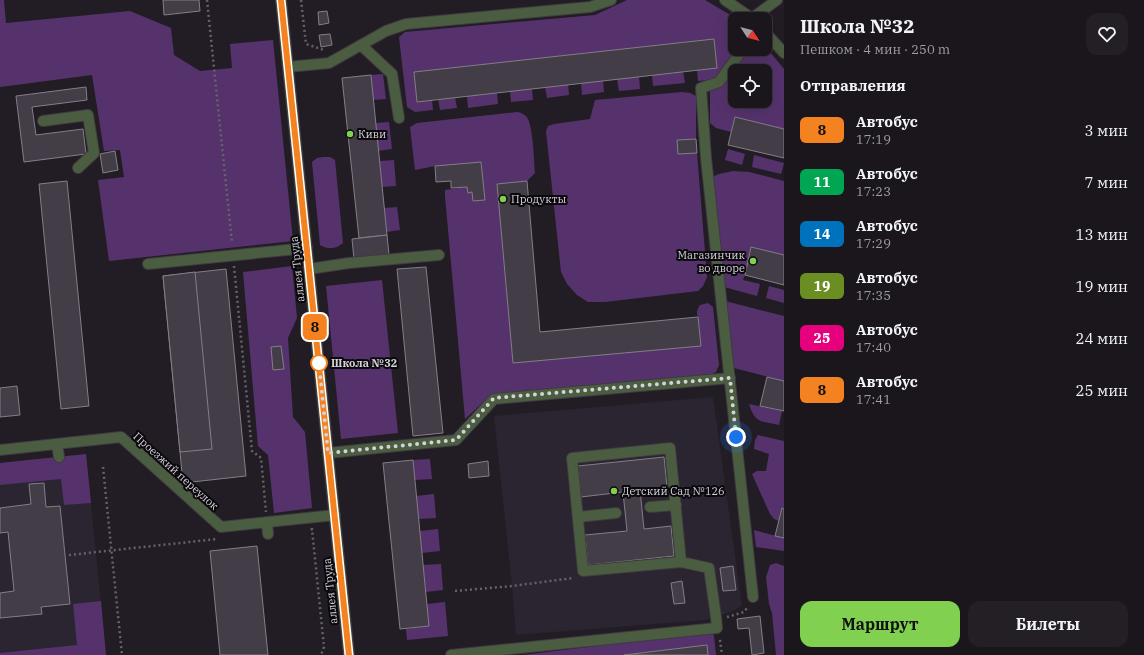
<!DOCTYPE html>
<html lang="ru">
<meta charset="utf-8">
<style>
body{margin:0;font-family:"IBM Plex Serif",serif;background:#231f25;color:#f1f3f6;height:100vh;display:flex;flex-direction:column;font-size:15px;white-space:nowrap}
*{box-sizing:border-box;margin:0}
p{font-size:13px;color:#9f9fa3}
.icon{flex:none;width:22px;height:22px;fill:none;stroke:currentColor;stroke-width:2;stroke-linecap:round;stroke-linejoin:round}
.map{position:relative;flex:1;overflow:hidden}
.drawer{display:flex;flex-direction:column;background:#1a161c;width:360px}
.drawer>*{flex:none}
.badge{padding:0 8px;border-radius:6px;font-size:14px;line-height:26px}
.needle{width:26px;rotate:126deg}
.controls{position:absolute;left:728px;top:12px;display:grid;gap:8px}
.controls a{display:grid;place-items:center;width:44px;height:44px;border-radius:8px;background:#1a161c;box-shadow:0 4px 16px #0002,0 0 0 1px #38353b;font-size:20px}
.you{position:absolute;width:20px;height:20px;margin:-10px;border:3px solid #fff;border-radius:50%;background:#1a73e8;box-shadow:0 0 0 6px #1a73e833}
.map>.badge{position:absolute;translate:-50% -50%;box-shadow:0 0 0 2px #fff}
h2{padding:0 16px;font-size:15px;line-height:36px}
.round{display:grid;place-items:center;flex:none;width:42px;height:42px;border-radius:12px;background:#231f25}
.overview{display:flex;align-items:center;justify-content:space-between;height:68px;padding:0 16px}
h1{font-size:19px;font-weight:700;line-height:30px}
.cta{display:flex;gap:8px;margin-top:auto;padding:8px 16px}
.cta a{flex:1;height:46px;border-radius:12px;background:#82d050;color:#111;font-size:16px;font-weight:700;line-height:46px;text-align:center}
.cta a+a{background:#231f25;color:#f1f3f6}
ul{padding:0;list-style:none}
li{display:flex;align-items:center;gap:12px;height:52px;padding:0 16px}
li div{flex:1}
li b{display:block;font-size:15px}
li em{font-style:normal}
li .badge{min-width:44px;font-weight:700;text-align:center}
main{display:flex;flex:1;min-height:0}
.map>svg:first-child{display:block}
.built{fill:#2b2431;fill-rule:evenodd}
.green{fill:#56326d;fill-rule:evenodd}
.building{fill:#423d46;stroke:#837e87}
.lines{fill:none;stroke-linecap:round;stroke-linejoin:round}
.minor-casing{stroke:#3f3a41;stroke-width:12}
.path{stroke:#666269;stroke-width:2.5;stroke-dasharray:2 3;stroke-linecap:butt}
.minor{stroke:#4b5d41;stroke-width:10}
.line-casing{stroke:#fff;stroke-width:9}
.line{stroke:#f58220;stroke-width:6}
.walk{stroke:#d5d2d7;stroke-width:4;stroke-dasharray:0 7.2}
.poi-dot{fill:#82d050;stroke:#0a080c;stroke-width:1.5}
.stop-dot{fill:#fff;stroke:#f58220;stroke-width:2}
.labels{text-anchor:middle;dominant-baseline:central;stroke-width:4;stroke-linejoin:round;paint-order:stroke}
.poi-label{font-size:11px;fill:#d5d2d7;stroke:#0a080c;text-anchor:start}
.street-label{font-size:11px;fill:#d5d2d7;stroke:#0a080c}
.stop-label{font-size:11px;font-weight:bold;fill:#d5d2d7;stroke:#0a080c;text-anchor:start}
</style>
<main>
<div class="map">
<svg width="784" height="655" viewBox="0 0 784 655">
<rect width="100%" height="100%" fill="#221d25"/>
<g class="built">
<path d="M713 397 742 606 731 612 705 620 516 635 512 586 494 416ZM733 567 736 589 723 591 720 568ZM682 581 685 603 674 604 671 583Z"/>
<polygon points="86,454 106,655 0,655 0,463"/>
</g>
<g class="green">
<polygon points="0,0 4,0 6,23 130,11 171,28 174,55 200,71 232,68 230,44 273,40 293,241 109,261 98,180 124,177 120,150 104,151 92,75 0,87"/>
<path d="M627 0H705L737 19H735V49H765V46L784 69V129L735 117 731 132 716 128 710 123V80L698 81 697 70 717 68 714 39 414 72 417 101 432 100 433 110 415 112 407 107 399 37 405 32 595 15ZM735 71H765V101H735Z"/>
<polygon points="683,71 685,83 653,86 652,75"/>
<polygon points="383,74 386,99 373,100 371,75"/>
<polygon points="639,76 640,89 619,91 617,79"/>
<polygon points="603,80 604,92 582,95 581,83"/>
<polygon points="568,84 569,95 547,98 545,87"/>
<polygon points="532,89 533,100 511,102 510,91"/>
<polygon points="682,92 690,93 696,96 696,139 677,140 678,154 697,153 707,277 703,286 698,291 605,302 588,302 577,295 567,284 561,272 546,131 548,126 554,124 590,119 595,100"/>
<polygon points="497,93 498,104 468,108 467,96"/>
<polygon points="455,97 457,108 440,110 438,99"/>
<path d="M518 112C522 113 526 115 528 119 533 130 534 160 535 173L527 181 497 184 513 363 701 345 698 317C696 312 697 310 700 305L708 303 713 307 719 365 716 372 712 374 492 394 465 419 445 196V190L467 187 468 193 472 192 473 201 484 200 481 162 435 166 415 170 410 127 417 123Z"/>
<polygon points="389,122 392,149 378,151 376,123"/>
<polygon points="728,149 745,154 742,165 725,160"/>
<polygon points="754,155 784,163 781,174 752,167"/>
<path d="M323 157H330L335 160 343 243C336 249 329 250 320 245L312 162 317 158Z"/>
<polygon points="394,160 396,186 382,187 380,161"/>
<polygon points="733,171 749,172 784,181 784,255 751,247 745,275 743,280 760,284 757,296 724,287 712,177 719,174"/>
<polygon points="397,207 400,230 387,232 384,208"/>
<polygon points="292,266 297,318 288,338 293,417 305,432 312,508 274,513 268,455 258,446 243,272"/>
<polygon points="382,280 398,433 341,439 326,286"/>
<polygon points="769,286 784,290 784,303 766,298"/>
<polygon points="725,301 784,316 784,381 734,368"/>
<path d="M749 404 782 411 779 425C760 421 755 423 749 404Z"/>
<polygon points="758,435 784,441 784,509 782,508 779,521 774,519 770,514 752,474 757,471 766,471 769,454 754,449 755,440"/>
<polygon points="86,454 91,503 64,505 61,479 0,485 0,463"/>
<polygon points="430,459 432,479 415,480 413,460"/>
<polygon points="434,494 436,518 419,519 416,496"/>
<polygon points="438,529 440,551 422,553 420,531"/>
<polygon points="754,530 784,538 784,551 756,547"/>
<polygon points="776,563 784,566 784,655 776,655 772,613 769,604 766,577 770,565"/>
<polygon points="441,564 443,590 426,592 423,565"/>
<polygon points="101,601 106,655 0,655 0,653 77,645 73,604"/>
<polygon points="445,602 448,636 407,640 406,629 429,626 427,604"/>
<polygon points="709,632 713,634 714,636 716,655 708,655 706,645 624,655 523,655"/>
</g>
<g class="building">
<polygon points="163,0 199,0 200,11 164,15"/>
<polygon points="327,11 329,23 319,25 318,12"/>
<polygon points="330,34 332,45 321,47 319,35"/>
<polygon points="714,39 717,68 417,102 414,72"/>
<polygon points="371,75 387,235 359,238 342,78"/>
<polygon points="86,87 87,100 32,107 36,135 83,129 86,154 24,162 16,96"/>
<polygon points="735,117 784,129 784,158 728,145"/>
<polygon points="696,139 697,153 678,154 677,140"/>
<polygon points="115,151 118,170 103,173 100,154"/>
<polygon points="481,162 485,200 473,201 472,192 468,193 467,187 451,188 451,181 436,182 435,166"/>
<polygon points="67,181 89,406 61,409 39,184"/>
<polygon points="527,181 540,332 698,317 701,346 513,363 497,184"/>
<polygon points="387,235 389,255 354,259 352,239"/>
<polygon points="751,247 784,255 784,285 745,275"/>
<polygon points="426,267 443,433 413,436 397,269"/>
<polygon points="226,269 246,476 183,483 163,276"/>
<polygon points="195,272 212,449 180,452 163,276"/>
<polygon points="281,346 284,369 273,370 271,347"/>
<polygon points="767,377 784,381 784,411 760,406"/>
<polygon points="17,386 20,415 0,417 0,388"/>
<polygon points="664,457 667,487 640,490 644,529 671,526 674,556 588,565 585,535 627,531 623,492 581,497 578,466"/>
<polygon points="413,460 429,626 400,629 383,463"/>
<polygon points="488,461 489,476 469,478 468,464"/>
<polygon points="44,483 46,507 60,506 70,604 41,607 42,614 0,618 0,593 14,591 8,532 0,533 0,508 31,504 29,484"/>
<polygon points="782,508 784,509 784,538 775,536"/>
<polygon points="257,546 268,655 220,655 210,551"/>
<polygon points="733,566 736,590 723,591 720,568"/>
<polygon points="682,581 685,603 674,604 671,583"/>
<polygon points="760,616 764,653 752,655 749,628 738,629 737,619"/>
<polygon points="707,645 708,655 624,655"/>
</g>
<g class="lines">
<defs>
<g id="minor">
<polyline points="281,0 349,655"/>
<polyline points="725,0 753,19"/>
<polyline points="752,18 777,0"/>
<polyline points="765,32 784,53"/>
<polyline points="361,45 392,74 399,118"/>
<polyline points="743,49 719,82 701,88 706,158 753,597"/>
<polyline points="288,67 329,63 386,31 406,24 590,7 611,0"/>
<polyline points="43,121 88,115 94,153 78,168"/>
<polyline points="148,264 307,248"/>
<polyline points="309,269 349,263 439,255"/>
<polyline points="57,444 59,457"/>
<polyline points="0,450 121,437 221,527 335,515"/>
<polyline points="328,453 456,440 494,399 730,378"/>
<polyline points="650,507 676,505"/>
<polyline points="578,517 616,513"/>
<polyline points="267,522 268,534"/>
<polyline points="451,655 717,628 716,617 709,568 681,562 583,571 572,458 670,448 681,562"/>
</g>
</defs>
<use href="#minor" class="minor-casing"/>
<g class="path">
<polyline points="207,0 232,243"/>
<polyline points="301,0 306,44 324,50"/>
<polyline points="234,266 252,451 261,458 266,512"/>
<polyline points="103,467 122,655"/>
<polyline points="311,530 312,529 324,647 321,655"/>
<polyline points="69,555 217,539"/>
<polyline points="455,591 512,586 573,578"/>
<polyline points="727,617 744,612 747,608"/>
<polyline points="720,640 722,655"/>
</g>
<use href="#minor" class="minor"/>
</g>
<g class="lines">
<defs>
<polyline id="line" points="281,0 349,655"/>
</defs>
<use href="#line" class="line-casing"/>
<use href="#line" class="line"/>
<polyline class="walk" points="319,363 328,453 456,440 494,398 730,378 736,437"/>
</g>
<g class="poi-dot">
<circle cx="350" cy="134" r="4"/>
<circle cx="503" cy="199" r="4"/>
<circle cx="753" cy="261" r="4"/>
<circle cx="614" cy="491" r="4"/>
</g>
<circle class="stop-dot" cx="319" cy="363" r="8"/>
<g class="labels">
<g class="poi-label">
<text x="358" y="134">Киви</text>
<text x="511" y="199">Продукты</text>
<text x="745" y="255" text-anchor="end">Магазинчик<tspan x="745" dy="13">во дворе</tspan></text>
<text x="622" y="491">Детский Сад №126</text>
</g>
<g class="street-label">
<text transform="translate(297 269) rotate(-96)">аллея Труда</text>
<text transform="translate(176 471) rotate(42)">Проезжий переулок</text>
<text transform="translate(330 591) rotate(-96)">аллея Труда</text>
</g>
<g class="stop-label">
<text x="331" y="363">Школа №32</text>
</g>
</g>
</svg>
<div class="controls">
<a><svg class="needle" viewBox="-14 -14 28 28"><path d="M0-13l5 13h-10z" fill="#e53935"/><path d="M0 13l5-13h-10z" fill="#9f9fa3"/></svg></a>
<a><svg class="icon" aria-label="locate" viewBox="0 0 24 24"><circle cx="12" cy="12" r="6"/><path d="M12 2v4M12 18v4M2 12h4M18 12h4"/></svg></a>
</div>
<div class="you" style="left:736px;top:437px"></div>
<b class="badge" style="left:315px;top:327px;background:#f58220;color:#111">8</b>
</div>
<section class="drawer">
<div class="overview"><div><h1>Школа №32</h1><p>Пешком · 4 мин · 250 m</p></div><a class="round"><svg class="icon" aria-label="heart" viewBox="0 0 24 24"><path d="M12 20l-8-8c-3-5 5-10 8-4 3-6 11-1 8 4z"/></svg></a></div>
<h2>Отправления</h2>
<ul>
<li><span class="badge" style="background:#f58220;color:#111">8</span><div><b>Автобус</b><p>17:19</p></div><em>3 мин</em></li>
<li><span class="badge" style="background:#00a651;color:#fff">11</span><div><b>Автобус</b><p>17:23</p></div><em>7 мин</em></li>
<li><span class="badge" style="background:#0072bc;color:#fff">14</span><div><b>Автобус</b><p>17:29</p></div><em>13 мин</em></li>
<li><span class="badge" style="background:#6b8e23;color:#fff">19</span><div><b>Автобус</b><p>17:35</p></div><em>19 мин</em></li>
<li><span class="badge" style="background:#e6007e;color:#fff">25</span><div><b>Автобус</b><p>17:40</p></div><em>24 мин</em></li>
<li><span class="badge" style="background:#f58220;color:#111">8</span><div><b>Автобус</b><p>17:41</p></div><em>25 мин</em></li>
</ul>
<div class="cta"><a>Маршрут</a><a>Билеты</a></div>
</section>
</main>
